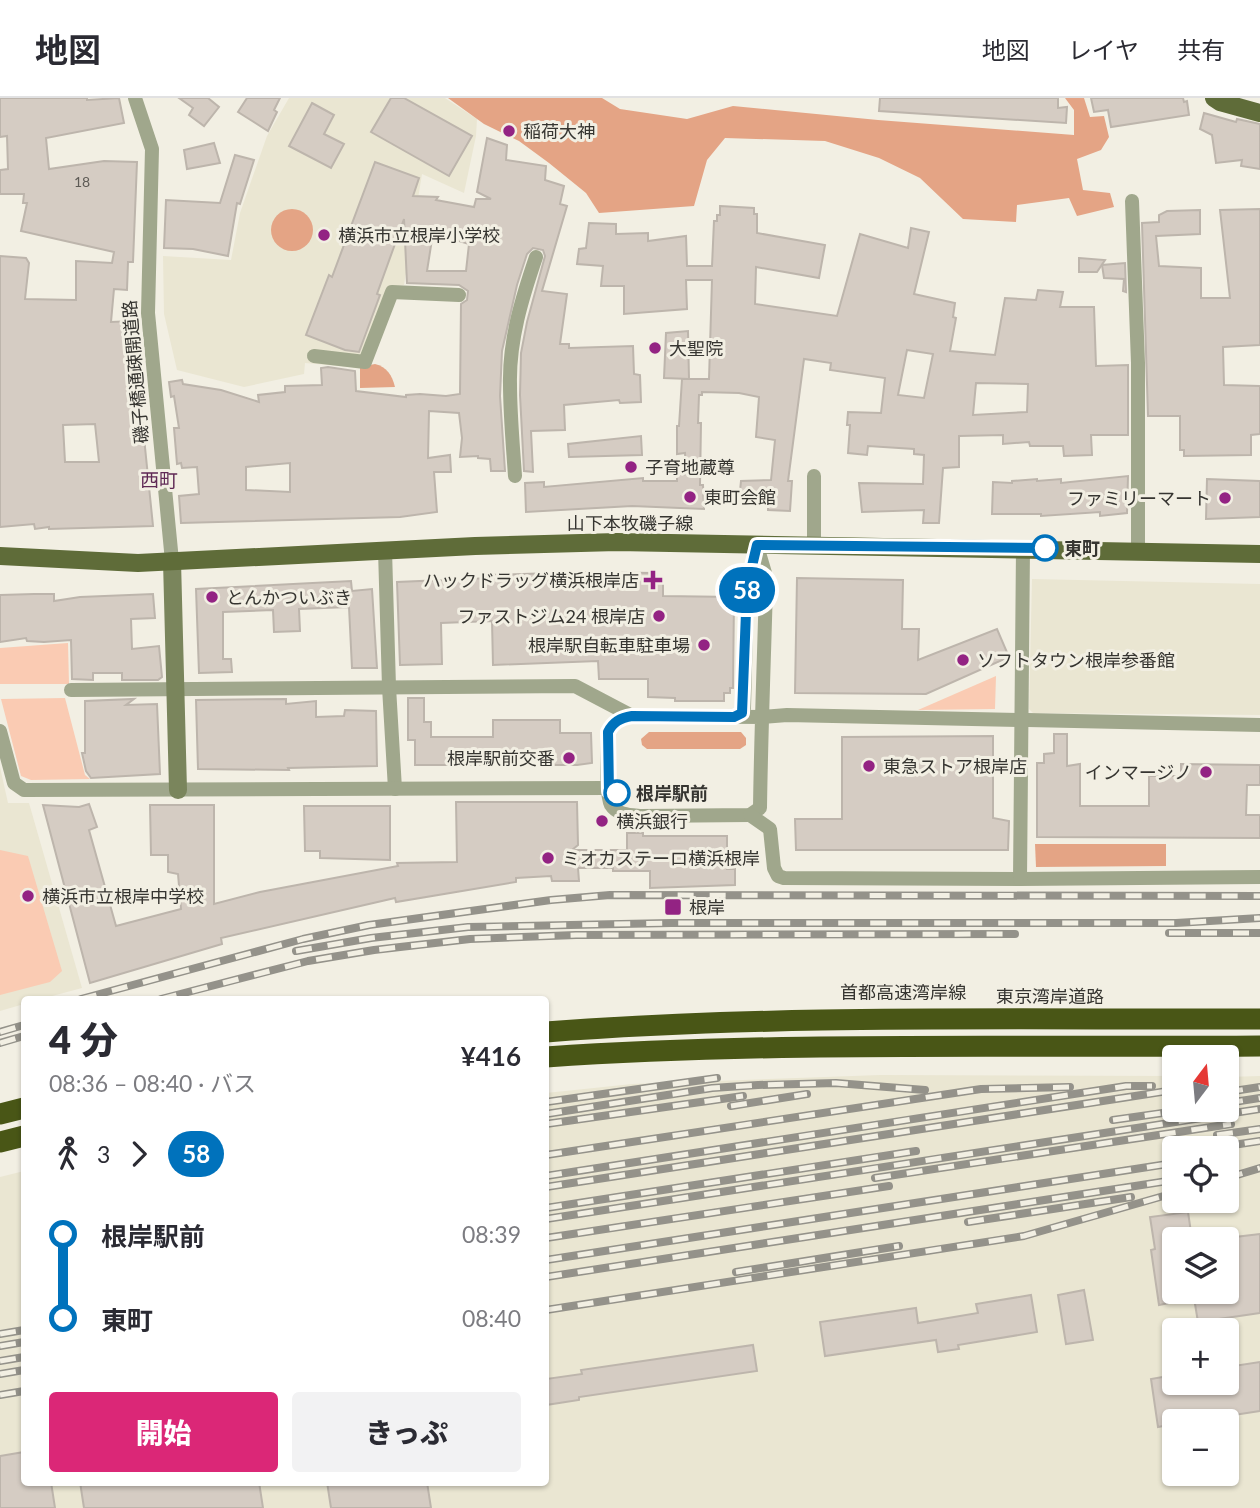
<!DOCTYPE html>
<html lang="ja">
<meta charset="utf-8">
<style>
body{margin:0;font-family:Lato,"Noto Sans JP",sans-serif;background:#f2f2f3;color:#2b2b33;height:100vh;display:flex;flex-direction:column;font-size:26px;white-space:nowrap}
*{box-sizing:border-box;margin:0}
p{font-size:23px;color:#7c7c81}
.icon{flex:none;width:38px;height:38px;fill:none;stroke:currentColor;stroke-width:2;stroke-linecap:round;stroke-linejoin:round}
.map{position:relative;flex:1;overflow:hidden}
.details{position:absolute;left:21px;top:898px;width:528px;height:490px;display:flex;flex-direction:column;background:#fff;border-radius:7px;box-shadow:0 2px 5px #0004}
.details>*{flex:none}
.badge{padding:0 14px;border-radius:23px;font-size:24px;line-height:46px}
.needle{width:46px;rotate:16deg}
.controls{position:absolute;left:1162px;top:947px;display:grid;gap:14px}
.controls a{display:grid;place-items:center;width:77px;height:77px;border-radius:7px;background:#fff;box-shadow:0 2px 5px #0004;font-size:35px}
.map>.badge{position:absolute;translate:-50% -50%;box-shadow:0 0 0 4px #fff}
.legs{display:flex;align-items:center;gap:10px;height:77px;padding:0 28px;font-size:23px}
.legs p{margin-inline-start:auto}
.head{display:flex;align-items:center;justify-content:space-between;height:119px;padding:0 28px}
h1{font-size:38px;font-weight:800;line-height:52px}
.cta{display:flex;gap:14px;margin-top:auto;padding:14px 28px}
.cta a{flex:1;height:80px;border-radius:7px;background:#db2777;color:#fff;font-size:28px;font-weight:800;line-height:80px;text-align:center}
.cta a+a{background:#f2f2f3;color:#2b2b33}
ul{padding:0 28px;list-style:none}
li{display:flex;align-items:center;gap:24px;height:84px;font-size:26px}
li i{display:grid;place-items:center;width:10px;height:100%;margin:0 9px;background:currentColor}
li i::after{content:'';width:18px;height:18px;margin:-9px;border:5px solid;border-radius:50%;background:#fff}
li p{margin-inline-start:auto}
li:first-child i{background:linear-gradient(#0000 50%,currentColor 0)}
li:last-child i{background:linear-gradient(currentColor 50%,#0000 0)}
header{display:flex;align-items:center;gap:42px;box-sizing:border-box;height:98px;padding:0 35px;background:#fff;border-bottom:2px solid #e1e1e2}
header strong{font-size:33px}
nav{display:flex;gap:38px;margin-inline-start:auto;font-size:24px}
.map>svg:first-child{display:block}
.built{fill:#eae6d2;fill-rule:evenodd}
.green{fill:#facbb3}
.forest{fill:#e4a485}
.building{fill:#d5ccc3;stroke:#bdb5ac;stroke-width:2;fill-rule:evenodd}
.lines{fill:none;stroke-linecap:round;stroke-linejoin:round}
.street{stroke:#a0a78c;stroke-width:14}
.secondary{stroke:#7a855c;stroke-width:18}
.primary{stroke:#5f6c39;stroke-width:18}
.highway{stroke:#495616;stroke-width:21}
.rail-casing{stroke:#94928a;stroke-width:8}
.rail{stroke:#f2efe3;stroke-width:5;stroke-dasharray:16;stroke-linecap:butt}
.line-1-casing{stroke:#fff;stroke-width:16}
.line-1{stroke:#0072bc;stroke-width:10}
.poi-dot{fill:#932383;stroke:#f2efe3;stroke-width:2.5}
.stop-1-dot{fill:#fff;stroke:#0072bc;stroke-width:3.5}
.labels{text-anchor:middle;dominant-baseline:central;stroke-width:6;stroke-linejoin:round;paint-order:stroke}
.number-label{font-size:14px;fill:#5e5b56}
.poi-label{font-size:18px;fill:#363531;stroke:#f2efe3;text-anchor:start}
.street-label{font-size:18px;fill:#363531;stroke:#f2efe3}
.stop-label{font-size:18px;font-weight:bold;fill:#363531;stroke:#f2efe3;text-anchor:start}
.neighbourhood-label{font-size:19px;fill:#5f2955;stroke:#f2efe3}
</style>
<header>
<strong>地図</strong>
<nav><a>地図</a><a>レイヤ</a><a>共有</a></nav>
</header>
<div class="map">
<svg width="1260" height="1410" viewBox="0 0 1260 1410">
<rect width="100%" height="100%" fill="#f2efe3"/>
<g class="built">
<polygon points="289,0 445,0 477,21 476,38 464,95 422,76 404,187 388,189 361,270 305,265 304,276 244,289 177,272 164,216 163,158 231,162 240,115 267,38"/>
<polygon points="1032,481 1260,486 1260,617 1033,615 1029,611"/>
<polygon points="0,669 8,705 29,705 82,890 41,901 24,901 24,906 0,913"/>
<path d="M880 977 1174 978V1012H1227V979L1260 978V1410H0V1079L24 1073V1384H546V995L632 986ZM1174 1050H1227V1102H1174ZM1174 1141H1227V1194H1174ZM1174 1232H1227V1284H1174ZM1174 1323H1227V1376H1174Z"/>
</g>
<g class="green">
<polygon points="68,545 69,586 0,586 0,550"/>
<polygon points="996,578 995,611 918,612"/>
<polygon points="65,600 85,677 90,681 31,682 21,678 1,601"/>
<polygon points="0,752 28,758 62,873 50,884 0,897"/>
</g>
<g class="forest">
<polygon points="448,0 602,0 620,11 687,21 733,8 878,22 1074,37 1074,12 1065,0 1084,0 1090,19 1104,18 1109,39 1101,52 1077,61 1083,92 1110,95 1114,109 1077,118 1069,100 1017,107 1016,124 963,121 920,80 879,60 825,43 725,40 707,62 694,108 599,115 586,95 549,65 519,43 484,26"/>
<circle cx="292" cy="132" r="21"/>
<path d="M375 266C387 269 392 277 395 289L360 290V269Z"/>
<polygon points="649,634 741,634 746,640 746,647 740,651 647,651 642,647 641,641"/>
<polygon points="1035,746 1166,746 1166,768 1036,769"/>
</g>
<g class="building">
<path d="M0 0H87V2L119 0 124 25 46 40 49 71 104 63 137 64 133 164H128L127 192 114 191 111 224 133 223 131 249H134L138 300H140L153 428 49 431V429L35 431 34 426 0 429V158L26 160 29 165 25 201 76 202V163L112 165 114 154 21 133 27 105H23L24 96H0V72L8 71 7 38 0 39ZM95 326 99 364H65L63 327Z"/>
<polygon points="179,0 208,0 219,9 204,28 189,17 193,10"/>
<polygon points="247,0 280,0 274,12 277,14 268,33 238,14"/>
<polygon points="391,0 404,0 472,38 449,78 371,34"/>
<polygon points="880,0 1058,0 1058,10 1067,9 1066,25 879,13"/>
<polygon points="1091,0 1183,0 1184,4 1187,3 1189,17 1111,29 1108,12 1094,14"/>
<polygon points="312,5 334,17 324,36 344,46 331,70 289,48"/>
<polygon points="1204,15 1236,24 1237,21 1260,26 1260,71 1241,68 1242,62 1216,65 1212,37 1200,31"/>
<path d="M487 40 507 47 506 62 546 68 545 82 564 88 560 106 567 108 542 193 567 196 560 246H569V250L633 248 634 276 640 277 641 304 620 305 619 302 564 307 565 332 531 333 533 374 524 373 520 297 521 255 527 224 545 158 543 152 533 150 527 156 517 187 502 253 500 298 505 373H491L490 361 478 360V358L460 359 462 340 459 315 429 313 428 360 450 357 451 374H434L437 414 400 419 181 425 179 398 199 396 197 369 182 370 181 365 177 366 174 330H179L174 298 171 299 169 284 182 282 183 286 221 292 259 304 258 297 285 294V288L322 287 321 270 328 269 355 273 356 293 406 299V297L420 296 446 298 460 296 461 206 467 202 468 193 459 187 407 185 404 121 377 196 380 197 359 254 345 252 306 237 329 177 332 179 375 64 419 80 413 98 438 99 436 102 474 109 476 101H491L477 94ZM433 135 469 146 466 173H427ZM290 365V394L246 392V369Z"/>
<polygon points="214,45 220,65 187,71 184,52"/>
<polygon points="235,57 254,62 240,106 237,105 228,158 193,151 164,150 166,102 220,105"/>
<path d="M720 108 754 110V116H757V135L825 147 819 180 756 169 755 206 837 218 860 136 908 150 911 130 929 134 914 196 955 205 953 219 956 220 950 253 995 257 1005 200 1036 202 1038 192 1063 194 1060 209H1094L1096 268 1128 267V337H1091L1092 357 1064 358 1063 348H1030L1029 344 1003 346V337L959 338V369L943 370 939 425H923L924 412 862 414 859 385 923 386 924 357 914 356V351L868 348 867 357 848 355 850 327H847L848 314 881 315 885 280 830 272 831 265 804 261 788 383H792L790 413 768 412V404L739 403 741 383 771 382 775 342 756 339 759 299 739 295 702 294V297H699L698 325H701L700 387H703L704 411 632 408 526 414 525 385 544 384V389L643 380V383H677V377L686 376 685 355 677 356V328H679L682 281H709L712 182H686L687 211 624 216V188H601L603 168 577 166 579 151 586 150 589 125 616 126V136L648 135V143L686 138 687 168H712L714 123H717V117H720ZM907 252 933 256 924 300 898 297ZM976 285 1028 286 1027 314 973 317Z"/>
<polygon points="1260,111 1260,247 1223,249 1224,287 1260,288 1260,336 1251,337 1251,357 1184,358 1184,352 1180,352 1180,318 1148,318 1142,125 1159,124 1159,117 1167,113 1200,112 1200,136 1156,138 1159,168 1201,170 1201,200 1230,200 1220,112"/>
<polygon points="1079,160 1105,162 1097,174 1079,174"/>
<polygon points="1125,165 1126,194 1123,193 1124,181 1104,180 1102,167"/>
<polygon points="688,233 689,281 664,280 666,235"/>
<polygon points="641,338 642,357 569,359 568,346"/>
<polygon points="1128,378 1127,415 1100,418 1100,414 1041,418 1041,416 992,416 993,384 1012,385 1012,383 1037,381 1037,383 1061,381 1061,385"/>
<polygon points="1207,381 1260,383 1260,419 1206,421"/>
<polygon points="582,474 654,475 663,484 663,498 734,499 733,590 730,590 730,595 724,595 724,603 675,603 675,600 648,599 648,581 599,581 598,563 493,567 492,523 441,525 442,566 400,567 397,484 490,480 490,477"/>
<polygon points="797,480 903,482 902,531 919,531 918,562 997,531 1009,559 926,596 795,595"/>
<polygon points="351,483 352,493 372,491 377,570 352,570 349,509 299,511 300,533 274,534 273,512 223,514 223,561 231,561 232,574 199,575 196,491"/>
<polygon points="34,496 54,496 54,503 80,499 153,496 155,520 131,521 132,551 159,548 162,579 158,582 122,582 122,575 93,575 93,582 72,581 71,542 44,544 27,543 26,540 0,544 0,497"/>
<polygon points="408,600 424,600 424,624 431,624 431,639 493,639 493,622 560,622 560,635 591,635 592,665 577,667 415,667 415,642 408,642"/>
<polygon points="134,601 126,607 157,606 160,676 91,680 86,673 82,655 85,655 85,603"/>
<polygon points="286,601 286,606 316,603 316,619 344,618 345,612 376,613 377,668 288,670 289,672 198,671 196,602"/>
<polygon points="1054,636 1067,636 1067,668 1080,666 1080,708 1149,708 1149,678 1181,678 1181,666 1260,667 1260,687 1247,687 1246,717 1260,717 1260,740 1037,739 1037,665 1044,665 1044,656 1054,655"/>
<polygon points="993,638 993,720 1009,723 1008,752 796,752 795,721 842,721 842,639"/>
<polygon points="456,704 577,704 578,747 572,752 627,752 627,735 643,735 643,738 727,738 727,771 735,771 735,787 650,790 650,773 613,773 613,770 578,770 579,783 552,783 551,778 516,780 516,784 396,804 395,800 221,840 222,846 90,885 43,707 79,709 89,706 97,729 89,732 116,828 181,811 178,776 168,774 168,757 151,757 150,707 214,707 214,806 260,794 398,768 397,765 457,764"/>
<polygon points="304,708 390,708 390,762 320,760 320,753 305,753"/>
<polygon points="1188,1114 1192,1141 1174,1141 1174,1204 1159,1207 1151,1152 1155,1151 1150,1119"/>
<polygon points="1260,1136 1260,1215 1198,1224 1193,1194 1227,1194 1227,1140"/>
<polygon points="1084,1192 1093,1242 1066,1246 1058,1197"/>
<polygon points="1031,1197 1037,1234 958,1247 959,1251 938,1254 936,1242 825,1258 820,1224 916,1210 918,1225 978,1215 976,1206"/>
<polygon points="753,1247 757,1273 579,1299 579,1302 546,1307 546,1281 582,1276 581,1272"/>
<polygon points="1260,1264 1260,1313 1195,1323 1174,1323 1174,1326 1158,1329 1151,1281 1174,1277 1174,1284 1227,1284 1227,1269"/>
<polygon points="24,1354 24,1384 51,1384 55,1410 0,1410 0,1358"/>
<polygon points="80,1384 259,1384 263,1410 84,1410"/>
<polygon points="327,1384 427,1384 431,1410 331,1410"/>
</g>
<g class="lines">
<g class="street">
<polyline points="135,0 152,51 148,215 172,463"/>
<polyline points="1132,103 1138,265 1138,452"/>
<polyline points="314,258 365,264 392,194 459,197"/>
<path d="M515 378C513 348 510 317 510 286 509 242 522 200 536 159"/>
<polyline points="814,446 814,378"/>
<path d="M757 448 765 475 766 488C764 562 761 636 760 710L750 717 641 718C631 717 617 717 611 707 605 695 608 650 608 634 613 624 620 620 632 618L762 619 787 617 1260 627"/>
<polyline points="385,452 389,589 395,691"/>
<polyline points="71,592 575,588 632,618"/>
<polyline points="734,619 742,615 744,610 747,489 757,448"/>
<polyline points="0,633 14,685 24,692 609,690"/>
<polyline points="750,717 770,731 774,770 778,778 784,780 1020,781 1260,779"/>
<polyline points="1020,781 1023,450"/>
</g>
<polyline class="secondary" points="172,463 178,692"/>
<g class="primary">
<polyline points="1214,0 1220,4 1260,15"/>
<polyline points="0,458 138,465 475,448 617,444 1260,456"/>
</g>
<g class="highway">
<path d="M546 934C784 916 1022 922 1260 921"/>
<path d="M546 959C784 943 1022 950 1260 948"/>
<polyline points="0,1016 24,1010"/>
<polyline points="0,1044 24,1038"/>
</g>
<defs>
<g id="rail">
<polyline points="1169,835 1260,835"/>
<polyline points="296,853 371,840 468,829 671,825 1176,825 1260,820"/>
<polyline points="81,901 303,841 369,827 551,802 610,797 1260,798"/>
<polyline points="161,901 308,863 374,852 470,841 576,837 1015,836"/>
<polyline points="0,934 24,927"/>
<polyline points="0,945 24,938"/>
<polyline points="1227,994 1260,989"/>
<polyline points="546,1004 717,980"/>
<polyline points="1227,1005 1260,1000"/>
<polyline points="731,1008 807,996"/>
<polyline points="546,1016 712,990 758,987 836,985 925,992"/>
<polyline points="1113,1022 1184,1012"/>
<polyline points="546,1026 743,998"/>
<polyline points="1217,1037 1260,1031"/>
<polyline points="1213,1050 1260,1043"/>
<polyline points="546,1057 981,991 1070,989"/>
<polyline points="546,1078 1126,988 1152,988"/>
<polyline points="875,1080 1231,1026"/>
<polyline points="1227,1080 1260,1070"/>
<polyline points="546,1089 1174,992"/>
<polyline points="546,1110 916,1053"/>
<polyline points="546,1121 1260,1011"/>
<polyline points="968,1124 1131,1099"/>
<polyline points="546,1140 889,1088"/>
<polyline points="546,1162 1174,1065"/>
<polyline points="736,1174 899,1148"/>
<polyline points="546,1179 1174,1082"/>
<polyline points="546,1212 1024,1138 1174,1095"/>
<polyline points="0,1236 24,1232"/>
<polyline points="0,1248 24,1244"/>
<polyline points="0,1263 24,1259"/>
<polyline points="0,1276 24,1272"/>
<polyline points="0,1297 24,1293"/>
</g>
</defs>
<use href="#rail" class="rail-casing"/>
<use href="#rail" class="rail"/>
</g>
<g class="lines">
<defs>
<path id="line-1" d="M617 695 609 693 608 634C613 624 620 620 632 618L734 619 742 615 747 489 757 447 1045 450"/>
</defs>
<use href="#line-1" class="line-1-casing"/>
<use href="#line-1" class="line-1"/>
</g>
<g class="poi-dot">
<circle cx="509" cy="33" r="7"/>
<circle cx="324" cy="137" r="7"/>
<circle cx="655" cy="250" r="7"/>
<circle cx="631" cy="369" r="7"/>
<circle cx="690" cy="399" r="7"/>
<circle cx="1225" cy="400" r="7"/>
<path d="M649.5 471.5h7v7h7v7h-7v7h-7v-7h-7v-7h7z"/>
<circle cx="212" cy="499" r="7"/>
<circle cx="659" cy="518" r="7"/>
<circle cx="704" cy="547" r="7"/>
<circle cx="963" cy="562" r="7"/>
<circle cx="569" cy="660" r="7"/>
<circle cx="869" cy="668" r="7"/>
<circle cx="1206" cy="674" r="7"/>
<circle cx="602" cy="723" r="7"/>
<circle cx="548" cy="760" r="7"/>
<circle cx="28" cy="798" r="7"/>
<rect x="664" y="800" width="18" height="18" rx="3.5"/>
</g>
<g class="stop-1-dot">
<circle cx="1045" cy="450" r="12"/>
<circle cx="617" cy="695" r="12"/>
</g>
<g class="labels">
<g class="number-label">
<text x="82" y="83">18</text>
</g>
<g class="poi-label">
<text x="523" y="33">稲荷大神</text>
<text x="338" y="137">横浜市立根岸小学校</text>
<text x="669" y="250">大聖院</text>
<text x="645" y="369">子育地蔵尊</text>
<text x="704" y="399">東町会館</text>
<text x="1211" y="400" text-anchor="end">ファミリーマート</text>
<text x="639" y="482" text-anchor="end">ハックドラッグ横浜根岸店</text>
<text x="226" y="499">とんかついぶき</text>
<text x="645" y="518" text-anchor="end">ファストジム24 根岸店</text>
<text x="690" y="547" text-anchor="end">根岸駅自転車駐車場</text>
<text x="977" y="562">ソフトタウン根岸参番館</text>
<text x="555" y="660" text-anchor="end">根岸駅前交番</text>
<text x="883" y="668">東急ストア根岸店</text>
<text x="1192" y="674" text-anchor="end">インマージノ</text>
<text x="616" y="723">横浜銀行</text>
<text x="562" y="760">ミオカステーロ横浜根岸</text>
<text x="42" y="798">横浜市立根岸中学校</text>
<text x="689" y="809">根岸</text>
</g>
<g class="street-label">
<text transform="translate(135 274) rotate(-95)">磯子橋通疎開道路</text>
<text x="630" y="425">山下本牧磯子線</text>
<text x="903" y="894">首都高速湾岸線</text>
<text x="1050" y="898">東京湾岸道路</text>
</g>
<g class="stop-label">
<text x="1064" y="450">東町</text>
<text x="636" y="695">根岸駅前</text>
</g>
<g class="neighbourhood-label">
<text x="159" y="381">西町</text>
</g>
</g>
</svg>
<div class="controls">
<a><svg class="needle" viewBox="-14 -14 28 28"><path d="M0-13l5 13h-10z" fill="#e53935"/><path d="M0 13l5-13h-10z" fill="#7c7c81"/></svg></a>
<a><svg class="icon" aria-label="locate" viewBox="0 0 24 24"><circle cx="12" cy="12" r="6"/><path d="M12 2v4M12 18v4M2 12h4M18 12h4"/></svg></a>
<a><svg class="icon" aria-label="layers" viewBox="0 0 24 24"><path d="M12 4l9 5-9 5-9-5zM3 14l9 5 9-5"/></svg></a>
<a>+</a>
<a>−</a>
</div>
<b class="badge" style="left:747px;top:492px;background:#0072bc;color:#fff">58</b>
<section class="details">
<div class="head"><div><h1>4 分</h1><p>08:36 – 08:40 · バス</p></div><b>¥416</b></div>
<div class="legs"><svg class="icon" aria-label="walk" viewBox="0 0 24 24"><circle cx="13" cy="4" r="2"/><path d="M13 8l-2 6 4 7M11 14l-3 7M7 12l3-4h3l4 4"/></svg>3<svg class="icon" aria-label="forward" viewBox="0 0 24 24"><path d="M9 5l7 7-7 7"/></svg><b class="badge" style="background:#0072bc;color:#fff">58</b></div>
<ul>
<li><i style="color:#0072bc"></i><b>根岸駅前</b><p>08:39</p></li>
<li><i style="color:#0072bc"></i><b>東町</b><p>08:40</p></li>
</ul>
<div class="cta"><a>開始</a><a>きっぷ</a></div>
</section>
</div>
